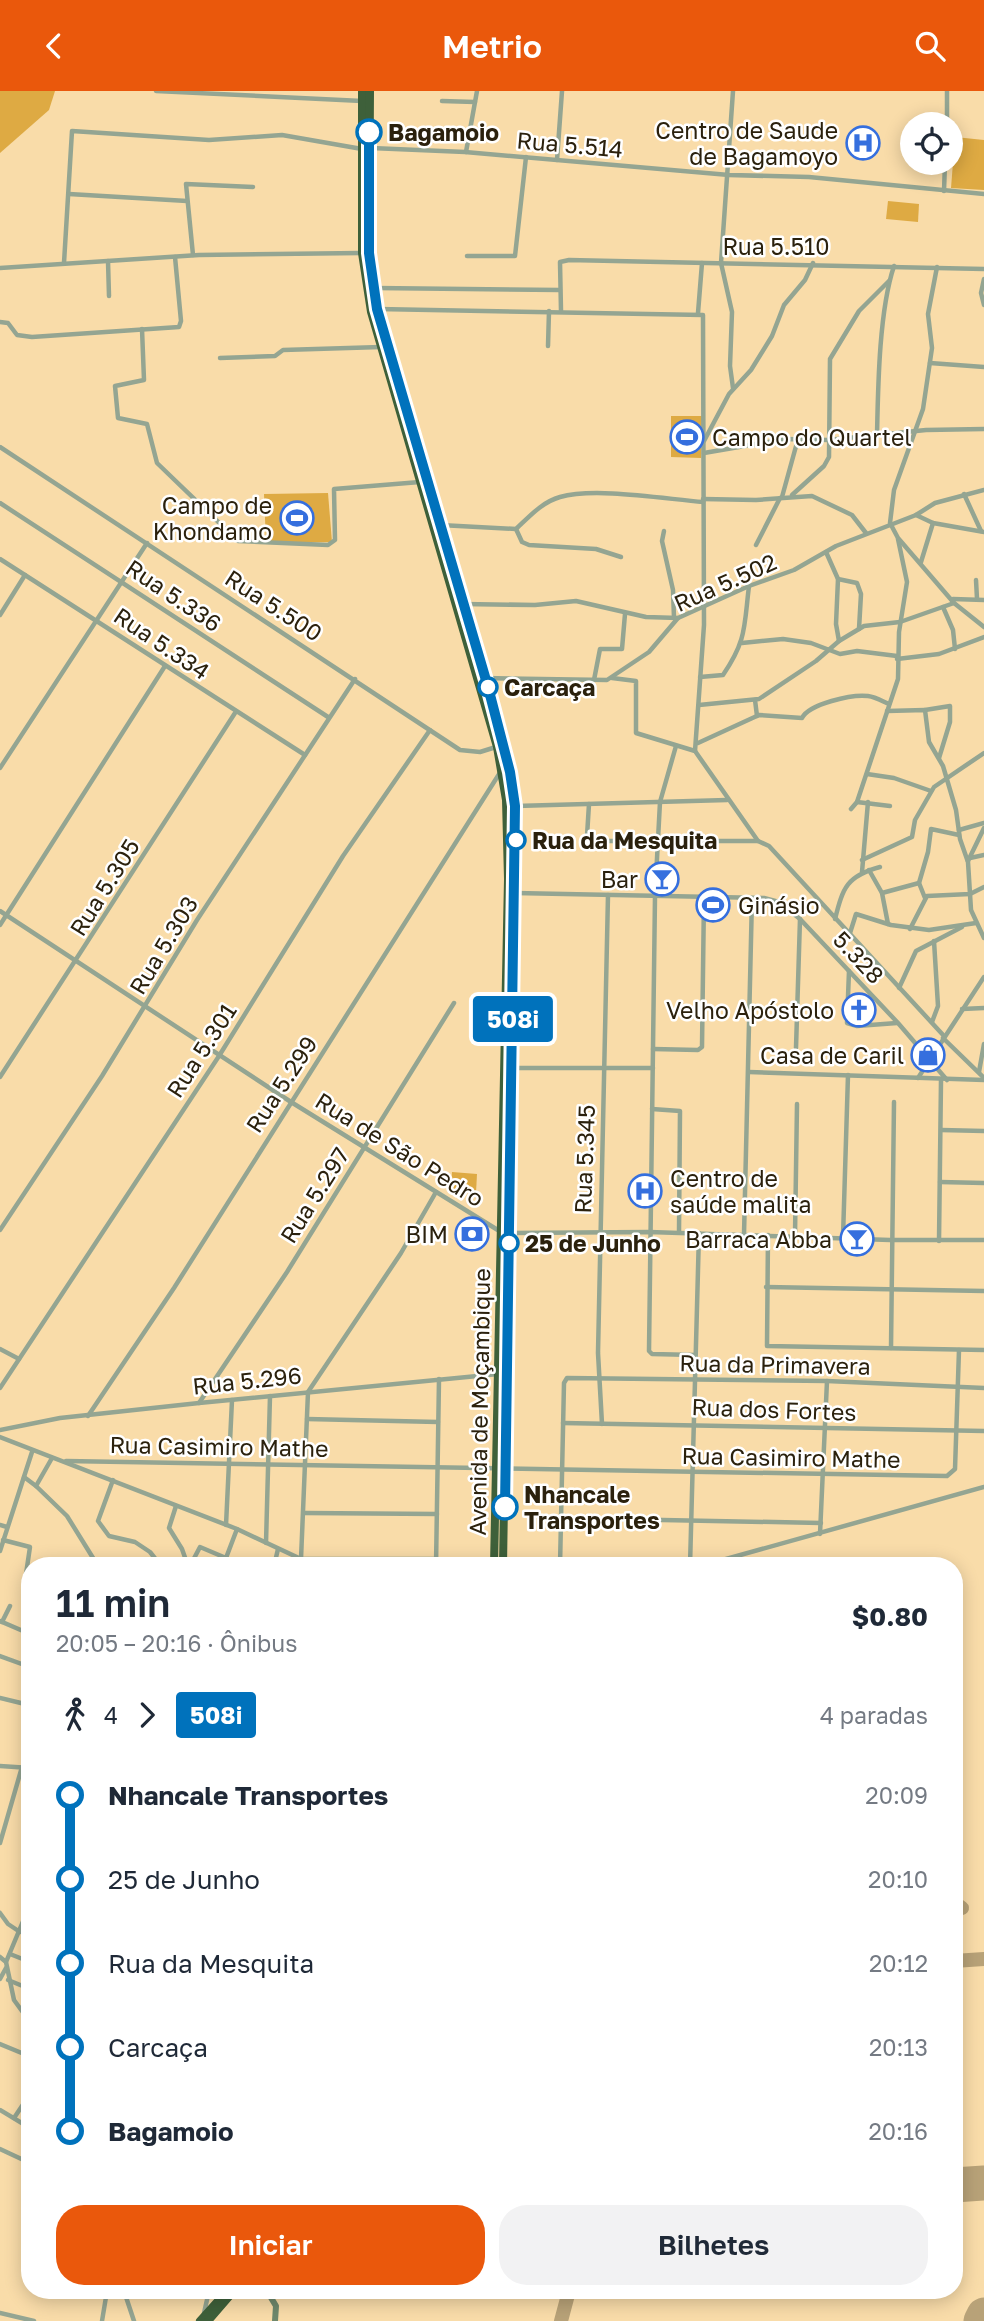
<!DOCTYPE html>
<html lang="pt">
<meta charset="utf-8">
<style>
body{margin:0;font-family:"Golos Text",sans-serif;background:#f2f2f3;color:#1f2937;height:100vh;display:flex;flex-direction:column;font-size:26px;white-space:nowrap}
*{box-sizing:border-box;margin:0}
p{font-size:23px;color:#747a83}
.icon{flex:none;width:38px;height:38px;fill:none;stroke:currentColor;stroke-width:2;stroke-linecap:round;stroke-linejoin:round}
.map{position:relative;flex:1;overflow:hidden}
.sheet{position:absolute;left:21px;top:1466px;width:942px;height:742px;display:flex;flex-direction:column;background:#fff;border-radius:28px;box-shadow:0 4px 18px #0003}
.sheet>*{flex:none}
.badge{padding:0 14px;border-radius:5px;font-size:24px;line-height:46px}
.controls{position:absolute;left:900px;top:21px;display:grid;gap:14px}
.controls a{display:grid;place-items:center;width:63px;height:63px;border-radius:50%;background:#fff;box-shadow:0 4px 18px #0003;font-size:35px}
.map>.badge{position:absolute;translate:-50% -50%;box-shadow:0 0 0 4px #fff}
.legs{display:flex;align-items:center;gap:10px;height:77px;padding:0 35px;font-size:23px}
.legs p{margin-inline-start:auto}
.head{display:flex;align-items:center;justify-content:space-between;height:119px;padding:0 35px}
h1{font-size:38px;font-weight:600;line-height:52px}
.primary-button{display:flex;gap:14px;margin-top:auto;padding:14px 35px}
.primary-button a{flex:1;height:80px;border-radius:28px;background:#ea580c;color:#fff;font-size:28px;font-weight:600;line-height:80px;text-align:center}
.primary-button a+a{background:#f2f2f3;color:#1f2937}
ul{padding:0 35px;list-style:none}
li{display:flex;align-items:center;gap:24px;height:84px;font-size:26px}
li i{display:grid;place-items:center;width:10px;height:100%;margin:0 9px;background:currentColor}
li i::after{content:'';width:18px;height:18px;margin:-9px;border:5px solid;border-radius:50%;background:#fff}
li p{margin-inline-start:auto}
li:first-child i{background:linear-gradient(#0000 50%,currentColor 0)}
li:last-child i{background:linear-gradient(currentColor 50%,#0000 0)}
header{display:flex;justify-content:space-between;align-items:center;height:91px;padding:0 35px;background:#ea580c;color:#fff;font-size:32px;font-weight:600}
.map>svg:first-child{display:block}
.green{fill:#deaa43}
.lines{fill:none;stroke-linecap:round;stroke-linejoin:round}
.taxiway{stroke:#b8a278;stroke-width:14}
.runway{stroke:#b8a278;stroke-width:35}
.street{stroke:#94a592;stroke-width:4.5}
.secondary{stroke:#6f886c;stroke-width:6}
.highway{stroke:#3e603a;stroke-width:8}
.line-1-casing{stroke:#fff;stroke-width:16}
.line-1{stroke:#0072bc;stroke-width:10}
.stop-1-dot{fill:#fff;stroke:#0072bc;stroke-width:3.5}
.labels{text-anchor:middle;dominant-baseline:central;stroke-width:5;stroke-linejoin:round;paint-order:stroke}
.poi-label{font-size:23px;fill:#2b210d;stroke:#fff;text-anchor:end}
.stop-label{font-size:23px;font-weight:bold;fill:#2b210d;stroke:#fff;text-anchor:start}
.street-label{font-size:23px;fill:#2b210d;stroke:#fff}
</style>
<header><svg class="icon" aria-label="back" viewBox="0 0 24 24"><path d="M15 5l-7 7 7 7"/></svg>Metrio<svg class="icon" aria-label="search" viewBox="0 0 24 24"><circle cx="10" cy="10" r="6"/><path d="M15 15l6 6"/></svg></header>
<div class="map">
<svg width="984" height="2230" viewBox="0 0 984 2230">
<rect width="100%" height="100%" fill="#f9dca9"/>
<g class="green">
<polygon points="0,0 55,0 49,19 0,62"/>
<polygon points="955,46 984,49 984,99 951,97"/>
<polygon points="888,110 919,113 918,131 886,128"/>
<polygon points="671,325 702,325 701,367 671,366"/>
<polygon points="328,402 332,451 266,452 264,403"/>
<polygon points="452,1081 477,1083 476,1102 451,1101"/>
</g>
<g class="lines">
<g class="taxiway">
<polyline points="954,1811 962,1817"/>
<polyline points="954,1870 984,1868"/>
<polyline points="561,2230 569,2200"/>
</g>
<g class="runway">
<polyline points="954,2094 984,2092"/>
<polyline points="981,2230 984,2224"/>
</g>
<g class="street">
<polyline points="156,0 362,10"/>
<polyline points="733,0 721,172 732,221 730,275 733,297"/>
<polyline points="442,10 475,11"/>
<polyline points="947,33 947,0"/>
<polyline points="371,57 465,61 729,84 809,86 984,103"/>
<polyline points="466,61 477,0"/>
<polyline points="557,69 562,0"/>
<polyline points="944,100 945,72"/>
<polyline points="69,103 187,110"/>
<polyline points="193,164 186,93 253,96"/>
<polyline points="467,165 515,165 526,66"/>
<polyline points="108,170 109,205"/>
<polyline points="64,172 72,40 209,49 282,44 362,58"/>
<polyline points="937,176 928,223 932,257 923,318 894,399 890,432 898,447 954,512 984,536"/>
<polyline points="0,177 199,164 361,162"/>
<polyline points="984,188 981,202 984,214"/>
<polyline points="375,197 560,199"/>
<polyline points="378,218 703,224 704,534 695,660"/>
<polyline points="561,220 560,171 569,169 984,178"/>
<polyline points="698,222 702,172"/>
<polyline points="0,231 8,232 17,244 32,246 179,236 181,230 175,166"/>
<polyline points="142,238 144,289 115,295 118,327 147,333 157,372 238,450 328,454 335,449 334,398 420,391"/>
<polyline points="548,255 549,220"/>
<polyline points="220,267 275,265 283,259 381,256"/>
<polyline points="930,272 984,276"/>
<path d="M877 345C878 296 879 220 894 175"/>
<polyline points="704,350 729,303 751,279 772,245 784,214 805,189 813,172"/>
<polyline points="0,356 460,659 480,661 496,656"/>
<polyline points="704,362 785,348 828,349 926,339 984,338"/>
<polyline points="964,403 981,440"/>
<polyline points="792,404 824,375 829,366 830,268 859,220 889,190"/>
<polyline points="782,406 798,348"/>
<polyline points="703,408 756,409 812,405 852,424 866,442"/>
<polyline points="0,412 328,626"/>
<polyline points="916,424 933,432 984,441"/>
<path d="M440 434 516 438C529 426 542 411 560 406 595 396 665 408 703 411"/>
<polyline points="516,438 522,451 529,454 596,458 621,466"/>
<polyline points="664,440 662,450 673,499 674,527"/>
<polyline points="756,454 780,407"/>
<polyline points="826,461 838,488 836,533 839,550"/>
<polyline points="0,468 305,664"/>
<polyline points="921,471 933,432"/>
<polyline points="838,488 857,492 861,503 859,538"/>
<polyline points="976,489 977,508"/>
<polyline points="953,508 984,509"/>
<polyline points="463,513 535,514 576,510 646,526 678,527"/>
<polyline points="943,516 953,539 955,558"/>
<polyline points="0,524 25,484"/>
<polyline points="742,552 783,548 811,552 840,563 857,560 897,565"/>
<polyline points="897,568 939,563 984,546"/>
<path d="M700 586 723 584C747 549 744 535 749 495"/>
<polyline points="484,587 607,589 649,561 678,527 749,495 794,479 836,455 916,424 935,412 984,399"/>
<polyline points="612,587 636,590 636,642 695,660 758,750 769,755 944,945"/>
<polyline points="594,589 600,558 622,558 625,523"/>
<polyline points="755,609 757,625"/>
<polyline points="699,614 759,608 816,570 839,550 864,535 900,531 954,512"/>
<polyline points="925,619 950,615 950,631 939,667"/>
<polyline points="887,620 925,619 929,651 943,675 956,719 960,748 968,771 971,819 984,847"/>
<path d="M698 652 759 624 802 627C809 613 852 603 868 605 876 606 882 610 889 613"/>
<polyline points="676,655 660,711 655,805 649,1260 652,1263 695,1264"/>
<polyline points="0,677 147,452"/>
<polyline points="867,683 894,687 931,700"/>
<polyline points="857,711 890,715"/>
<polyline points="589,713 587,745 591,750 758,750"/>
<polyline points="516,715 727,709"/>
<polyline points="851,718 857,711 898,588 899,541 907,491 898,448"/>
<polyline points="959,739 984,732"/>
<polyline points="970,767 984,764"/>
<polyline points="862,769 912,746 915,729 934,696 984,662"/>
<polyline points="968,770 984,737"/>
<polyline points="869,779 882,802 888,833"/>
<polyline points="862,781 868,711"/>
<polyline points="515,802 764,807 779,811 800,828 898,932 947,989"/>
<polyline points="882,802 919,792"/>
<polyline points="925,807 919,792 928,761 931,738 959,744"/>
<polyline points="0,820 291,1011 501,1141"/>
<path d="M835 828C843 796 847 785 880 776"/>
<polyline points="0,834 165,575"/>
<polyline points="910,838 927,805 970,803 984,796"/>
<polyline points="850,842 856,823 891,834 929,839 976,832"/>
<polyline points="849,880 847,932 857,935 897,932"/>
<polyline points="899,897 916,860 962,836"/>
<polyline points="962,918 984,917"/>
<polyline points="932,931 938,915 934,850"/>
<polyline points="943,947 984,987"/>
<polyline points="796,957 800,828"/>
<polyline points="653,958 698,959 702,956 704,806"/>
<polyline points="513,977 653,977"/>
<polyline points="749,981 984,989"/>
<polyline points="979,981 984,953"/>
<polyline points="0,986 235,622"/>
<polyline points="918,987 984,886"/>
<polyline points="652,1018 680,1020 679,1141"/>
<polyline points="941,1039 984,1040"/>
<polyline points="940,1091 984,1092"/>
<polyline points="0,1139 102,985 197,829 355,588"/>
<polyline points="509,1142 649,1141 890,1149 984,1149"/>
<polyline points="744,1144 752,807"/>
<polyline points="768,1144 767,1255 984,1259"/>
<polyline points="795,1144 797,1013"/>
<polyline points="843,1146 848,984"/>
<polyline points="939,1150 941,989"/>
<polyline points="766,1196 984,1200"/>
<polyline points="891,1257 894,1011"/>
<polyline points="0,1258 19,1268"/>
<polyline points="0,1297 219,965 343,765 430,639"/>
<polyline points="199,1312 287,1181 454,912"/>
<polyline points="88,1325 174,1197 501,680"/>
<polyline points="307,1328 438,1331"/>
<polyline points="563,1332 984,1340"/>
<polyline points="602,1333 598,1262 608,804"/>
<polyline points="0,1339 60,1327 199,1312 498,1283"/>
<polyline points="0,1346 237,1438 301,1468"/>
<polyline points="52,1367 36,1395 67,1425 98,1475"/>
<polyline points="66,1370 947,1385 955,1378 959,1259"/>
<polyline points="24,1386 36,1395"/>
<polyline points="113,1389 98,1430 109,1445 135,1451 150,1461 161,1475"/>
<polyline points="176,1415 169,1437 182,1458 188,1475"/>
<polyline points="305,1422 437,1423"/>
<polyline points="561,1427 821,1432"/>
<polyline points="0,1434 7,1436"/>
<polyline points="226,1434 232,1309"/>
<polyline points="820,1443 827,1290"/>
<polyline points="3,1449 30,1456 26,1483 30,1484"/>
<polyline points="266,1452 270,1305"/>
<polyline points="0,1460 32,1361"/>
<polyline points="301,1468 308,1301 401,1162 436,1101"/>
<polyline points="301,1468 436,1468"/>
<polyline points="560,1472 690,1474"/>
<polyline points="190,1475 200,1456 226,1467 237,1438"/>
<polyline points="274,1475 278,1458"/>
<polyline points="436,1475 439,1288"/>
<polyline points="560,1475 564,1292 567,1287 827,1290 984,1297"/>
<polyline points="690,1475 699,1142"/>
<polyline points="701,1475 984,1396"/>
<polyline points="0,1530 30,1543"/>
<polyline points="2,1531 10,1515"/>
<polyline points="0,1565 30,1576"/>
<polyline points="0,1607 25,1613"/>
<polyline points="0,1675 30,1677"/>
<polyline points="0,1752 22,1676"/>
<polyline points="0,1822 8,1833 20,1841"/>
<polyline points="10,1863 30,1871"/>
<polyline points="0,1866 6,1871 14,1909 30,1931"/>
<polyline points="6,1871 29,1816"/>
<polyline points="0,1888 6,1877"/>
<polyline points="8,1889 30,1898"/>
<polyline points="0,1953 29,1965"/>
<polyline points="0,2019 30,2037"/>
<polyline points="14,2027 30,2003"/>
<polyline points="0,2058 30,2072"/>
<polyline points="124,2200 134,2230"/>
<polyline points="0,2222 34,2230"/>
<polyline points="204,2222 209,2200"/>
<polyline points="102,2230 107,2200"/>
</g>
<polyline class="secondary" points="267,2200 276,2215 275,2230"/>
<g class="highway">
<polyline points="362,0 362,162 371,221 497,656 506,709 508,788 494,1475"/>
<polyline points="370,0 369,161 377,218 488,596 510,681 515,715 503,1475"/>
<polyline points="200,2230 227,2200"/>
<polyline points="208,2230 234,2200"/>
</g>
</g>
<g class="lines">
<defs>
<polyline id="line-1" points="369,41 369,162 377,218 488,596 510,681 515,715 505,1416"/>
</defs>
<use href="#line-1" class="line-1-casing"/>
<use href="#line-1" class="line-1"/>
</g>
<defs>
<symbol id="hospital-ring" viewBox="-11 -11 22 22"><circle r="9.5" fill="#fff" stroke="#356fde" stroke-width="1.5"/><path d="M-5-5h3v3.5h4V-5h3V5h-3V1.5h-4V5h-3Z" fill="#356fde"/></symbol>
<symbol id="stadium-ring" viewBox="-11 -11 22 22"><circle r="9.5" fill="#fff" stroke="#356fde" stroke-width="1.5"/><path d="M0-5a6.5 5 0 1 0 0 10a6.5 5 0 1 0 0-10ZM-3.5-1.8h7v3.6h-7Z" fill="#356fde"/></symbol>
<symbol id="bar-ring" viewBox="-11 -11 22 22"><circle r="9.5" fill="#fff" stroke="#356fde" stroke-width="1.5"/><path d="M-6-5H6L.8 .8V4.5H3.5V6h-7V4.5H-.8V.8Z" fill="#356fde"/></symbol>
<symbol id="church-ring" viewBox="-11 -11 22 22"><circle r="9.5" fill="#fff" stroke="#356fde" stroke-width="1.5"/><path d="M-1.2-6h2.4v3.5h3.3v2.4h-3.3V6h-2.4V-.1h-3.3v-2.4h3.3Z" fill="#356fde"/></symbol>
<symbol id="shop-ring" viewBox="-11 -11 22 22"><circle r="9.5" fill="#fff" stroke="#356fde" stroke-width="1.5"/><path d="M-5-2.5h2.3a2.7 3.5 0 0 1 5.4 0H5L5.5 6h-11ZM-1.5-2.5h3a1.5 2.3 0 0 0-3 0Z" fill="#356fde"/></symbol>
<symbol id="bank-ring" viewBox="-11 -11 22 22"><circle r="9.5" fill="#fff" stroke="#356fde" stroke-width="1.5"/><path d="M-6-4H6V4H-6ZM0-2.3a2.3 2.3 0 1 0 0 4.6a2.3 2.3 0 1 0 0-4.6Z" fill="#356fde"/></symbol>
</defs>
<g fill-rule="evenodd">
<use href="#hospital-ring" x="844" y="33" width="38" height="38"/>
<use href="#stadium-ring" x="668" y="327" width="38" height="38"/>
<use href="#stadium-ring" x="278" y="408" width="38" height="38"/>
<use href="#bar-ring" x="643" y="769" width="38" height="38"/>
<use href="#stadium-ring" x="694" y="795" width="38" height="38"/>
<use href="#church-ring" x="840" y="900" width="38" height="38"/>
<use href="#shop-ring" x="909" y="945" width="38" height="38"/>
<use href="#hospital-ring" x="626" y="1081" width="38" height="38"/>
<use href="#bank-ring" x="453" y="1124" width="38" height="38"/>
<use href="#bar-ring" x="838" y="1129" width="38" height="38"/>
</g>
<g class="stop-1-dot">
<circle cx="369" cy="41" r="12"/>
<circle cx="488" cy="596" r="9"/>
<circle cx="516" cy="749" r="9"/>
<circle cx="509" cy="1152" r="9"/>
<circle cx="505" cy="1416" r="12"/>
</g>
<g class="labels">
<g class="poi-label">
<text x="838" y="39">Centro de Saude<tspan x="838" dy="26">de Bagamoyo</tspan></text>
<text x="712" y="346" text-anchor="start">Campo do Quartel</text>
<text x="272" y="414">Campo de<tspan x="272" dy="26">Khondamo</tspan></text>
<text x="638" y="788">Bar</text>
<text x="738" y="814" text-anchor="start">Ginásio</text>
<text x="834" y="919">Velho Apóstolo</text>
<text x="904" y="964">Casa de Caril</text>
<text x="670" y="1087" text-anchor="start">Centro de<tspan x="670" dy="26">saúde malita</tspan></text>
<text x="448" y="1143">BIM</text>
<text x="832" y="1148">Barraca Abba</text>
</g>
<g class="stop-label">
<text x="388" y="41">Bagamoio</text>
<text x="504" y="596">Carcaça</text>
<text x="532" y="749">Rua da Mesquita</text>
<text x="525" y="1152">25 de Junho</text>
<text x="524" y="1403">Nhancale<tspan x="524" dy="26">Transportes</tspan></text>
</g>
<g class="street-label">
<text transform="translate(570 53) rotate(5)">Rua 5.514</text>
<text x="776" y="155">Rua 5.510</text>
<text transform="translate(725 491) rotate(-24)">Rua 5.502</text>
<text transform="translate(174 504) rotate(34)">Rua 5.336</text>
<text transform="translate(274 514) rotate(33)">Rua 5.500</text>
<text transform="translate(162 552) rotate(34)">Rua 5.334</text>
<text transform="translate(104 796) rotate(-58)">Rua 5.305</text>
<text transform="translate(163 854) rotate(-59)">Rua 5.303</text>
<text transform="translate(859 866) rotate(47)">5.328</text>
<text transform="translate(201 959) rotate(-57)">Rua 5.301</text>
<text transform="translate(281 993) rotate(-57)">Rua 5.299</text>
<text transform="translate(400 1058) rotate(32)">Rua de São Pedro</text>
<text transform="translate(584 1068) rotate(-88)">Rua 5.345</text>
<text transform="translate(314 1104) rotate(-58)">Rua 5.297</text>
<text transform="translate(775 1273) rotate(1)">Rua da Primavera</text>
<text transform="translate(247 1289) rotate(-6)">Rua 5.296</text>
<text transform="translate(479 1311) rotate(-89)">Avenida de Moçambique</text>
<text transform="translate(774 1318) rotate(2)">Rua dos Fortes</text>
<text transform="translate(219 1355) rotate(1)">Rua Casimiro Mathe</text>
<text transform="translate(791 1366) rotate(1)">Rua Casimiro Mathe</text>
</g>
</g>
</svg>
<div class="controls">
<a><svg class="icon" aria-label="locate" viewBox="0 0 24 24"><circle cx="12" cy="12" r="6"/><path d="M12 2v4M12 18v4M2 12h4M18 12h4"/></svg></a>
</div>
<b class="badge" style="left:513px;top:928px;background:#0072bc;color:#fff">508i</b>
<section class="sheet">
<div class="head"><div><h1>11 min</h1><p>20:05 – 20:16 · Ônibus</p></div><b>$0.80</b></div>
<div class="legs"><svg class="icon" aria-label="walk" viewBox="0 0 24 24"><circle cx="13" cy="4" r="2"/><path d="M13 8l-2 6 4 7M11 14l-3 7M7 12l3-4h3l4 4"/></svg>4<svg class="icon" aria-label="forward" viewBox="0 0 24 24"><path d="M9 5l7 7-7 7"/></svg><b class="badge" style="background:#0072bc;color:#fff">508i</b><p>4 paradas</p></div>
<ul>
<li><i style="color:#0072bc"></i><b>Nhancale Transportes</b><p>20:09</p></li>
<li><i style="color:#0072bc"></i><span>25 de Junho</span><p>20:10</p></li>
<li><i style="color:#0072bc"></i><span>Rua da Mesquita</span><p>20:12</p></li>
<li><i style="color:#0072bc"></i><span>Carcaça</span><p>20:13</p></li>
<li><i style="color:#0072bc"></i><b>Bagamoio</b><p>20:16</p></li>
</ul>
<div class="primary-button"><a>Iniciar</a><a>Bilhetes</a></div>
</section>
</div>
